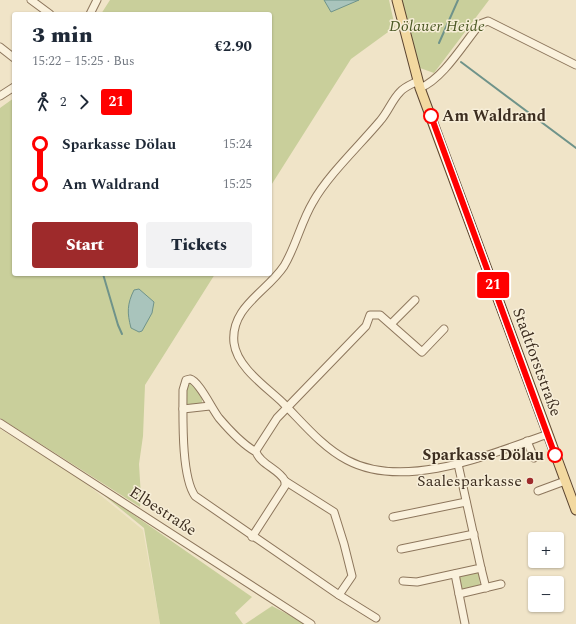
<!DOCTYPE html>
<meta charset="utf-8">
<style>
body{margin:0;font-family:Spectral,serif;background:#f2f2f3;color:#1f2937;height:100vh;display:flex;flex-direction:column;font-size:15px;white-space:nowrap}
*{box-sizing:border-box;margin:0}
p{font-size:13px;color:#747a83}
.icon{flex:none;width:22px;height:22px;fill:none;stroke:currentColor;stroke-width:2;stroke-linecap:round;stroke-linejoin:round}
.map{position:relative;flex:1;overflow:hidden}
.sheet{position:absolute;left:12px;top:12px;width:260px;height:264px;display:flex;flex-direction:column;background:#fff;border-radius:4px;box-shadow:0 1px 3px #0004}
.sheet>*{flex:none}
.badge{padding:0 8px;border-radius:3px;font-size:14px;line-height:26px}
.fabs{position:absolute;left:528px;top:532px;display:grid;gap:8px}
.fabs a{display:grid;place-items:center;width:36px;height:36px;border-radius:4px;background:#fff;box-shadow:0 1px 3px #0004;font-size:20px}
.map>.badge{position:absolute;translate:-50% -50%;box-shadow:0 0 0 2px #fff}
.legs{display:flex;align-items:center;gap:6px;height:44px;padding:0 20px;font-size:13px}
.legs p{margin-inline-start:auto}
.summary{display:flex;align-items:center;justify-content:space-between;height:68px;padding:0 20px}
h1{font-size:22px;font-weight:800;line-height:30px}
.cta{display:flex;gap:8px;margin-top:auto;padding:8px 20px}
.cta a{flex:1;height:46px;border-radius:4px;background:#9e2a2b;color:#fff;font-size:16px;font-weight:800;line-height:46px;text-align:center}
.cta a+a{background:#f2f2f3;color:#1f2937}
ul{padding:0 20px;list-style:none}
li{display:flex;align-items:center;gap:14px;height:40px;font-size:15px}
li i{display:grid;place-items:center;width:6px;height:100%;margin:0 5px;background:currentColor}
li i::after{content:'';width:10px;height:10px;margin:-5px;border:3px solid;border-radius:50%;background:#fff}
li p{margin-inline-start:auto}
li:first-child i{background:linear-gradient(#0000 50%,currentColor 0)}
li:last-child i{background:linear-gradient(currentColor 50%,#0000 0)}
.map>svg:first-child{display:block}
.farmland{fill:#e6deb5}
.green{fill:#c9cf9b}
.water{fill:#a9c4bc;stroke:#6f938a}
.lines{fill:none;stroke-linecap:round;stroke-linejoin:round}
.stream{stroke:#6f938a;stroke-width:2}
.minor-casing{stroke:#8d765c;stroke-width:9}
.major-casing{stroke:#5b4430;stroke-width:11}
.minor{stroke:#faf1dc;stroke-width:7}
.major{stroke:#f3d9a0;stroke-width:9}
.line-1-casing{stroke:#fff;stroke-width:9}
.line-1{stroke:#f00;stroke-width:6}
.stop-1-dot{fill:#fff;stroke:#f00;stroke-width:2}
.poi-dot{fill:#9e2a2b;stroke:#f7eed8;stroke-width:1.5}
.labels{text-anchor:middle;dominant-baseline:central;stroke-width:3;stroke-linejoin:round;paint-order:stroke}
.park-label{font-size:16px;font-style:italic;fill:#4d5a26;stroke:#f7eed8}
.stop-label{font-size:16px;font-weight:bold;fill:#3d2e20;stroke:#f7eed8;text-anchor:start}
.street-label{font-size:16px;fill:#3d2e20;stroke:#f7eed8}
.poi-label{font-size:16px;fill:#3d2e20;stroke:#f7eed8;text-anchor:end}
</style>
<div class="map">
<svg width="576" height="624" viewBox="0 0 576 624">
<rect width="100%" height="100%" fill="#f0e4c8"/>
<polygon class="farmland" points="0,429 77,476 143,530 160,624 0,624"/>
<g class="green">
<polygon points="110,0 389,0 395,27 351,59 270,187 270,14 101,14"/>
<polygon points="402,0 489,0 434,73 420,68"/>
<polygon points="14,98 14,274 215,274 145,385 143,436 139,464 141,497 140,507 0,418 0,108"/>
<polygon points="190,382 193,383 202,399 202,403 198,405 188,405 185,402 186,387"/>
<polygon points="95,488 252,597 235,613 243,624 160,624 144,528"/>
<polygon points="477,572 479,573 480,585 478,587 462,590 458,580 460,577"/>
<polygon points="272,606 306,624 245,624"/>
</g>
<g class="water">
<polygon points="324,0 359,0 331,12"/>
<path d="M139 289 154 302 152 313 142 331 139 332 131 328C127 313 127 304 134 290Z"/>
</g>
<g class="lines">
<g class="stream">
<polyline points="439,43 458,0"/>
<polyline points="461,62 576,148"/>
<polyline points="103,274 118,325 122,334"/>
</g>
<defs>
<g id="minor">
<polyline points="31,0 50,14"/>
<polyline points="90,14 97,0"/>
<polyline points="0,47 14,58"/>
<path d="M418 81C412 84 404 87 400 92 392 100 388 112 380 121 360 145 328 175 313 202 301 222 296 246 284 266 267 292 230 307 234 343 237 367 265 386 282 402 302 422 322 447 347 460 405 491 491 454 548 434"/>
<path d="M420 88C443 79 464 43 480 24L488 21 576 65"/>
<polyline points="0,96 14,87"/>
<polyline points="392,323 415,300"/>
<polyline points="183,409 210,406"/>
<polyline points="0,423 311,624"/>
<polyline points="527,441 534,458"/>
<path d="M256 452C242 444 230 431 219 418 212 409 199 381 190 379L186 380 183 390C183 416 181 476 195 496L339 595 352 576 344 544 334 512 285 481C279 469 261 465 256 452L257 449 277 418 366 326 370 315H380L422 352 444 329"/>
<polyline points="538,491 565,481"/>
<polyline points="393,517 466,502"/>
<polyline points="252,537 285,486 285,481"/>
<polyline points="401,549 474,534"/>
<polyline points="481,568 486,588"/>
<polyline points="455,574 465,624"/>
<polyline points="403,581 417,582 481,568 458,464"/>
<polyline points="459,594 501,584"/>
<polyline points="339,595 376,618"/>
</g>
<polyline id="major" points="397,0 420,88 576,510"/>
</defs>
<use href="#minor" class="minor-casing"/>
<use href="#major" class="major-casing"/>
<use href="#minor" class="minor"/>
<use href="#major" class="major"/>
</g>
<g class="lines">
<defs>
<polyline id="line-1" points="431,116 555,455"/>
</defs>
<use href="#line-1" class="line-1-casing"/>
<use href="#line-1" class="line-1"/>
</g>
<g class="stop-1-dot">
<circle cx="431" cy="116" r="7"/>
<circle cx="555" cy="455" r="7"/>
</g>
<circle class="poi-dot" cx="530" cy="481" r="4"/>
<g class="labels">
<g class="park-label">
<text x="437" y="26">Dölauer Heide</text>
</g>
<g class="stop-label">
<text x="442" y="116">Am Waldrand</text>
<text x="544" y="455" text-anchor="end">Sparkasse Dölau</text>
</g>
<g class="street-label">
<text transform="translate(537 362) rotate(70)">Stadtforststraße</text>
<text transform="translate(163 511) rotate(33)">Elbestraße</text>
</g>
<g class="poi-label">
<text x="522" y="481">Saalesparkasse</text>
</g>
</g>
</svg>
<div class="fabs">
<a>+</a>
<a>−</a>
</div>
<b class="badge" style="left:493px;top:285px;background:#f00;color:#fff">21</b>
<section class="sheet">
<div class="summary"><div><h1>3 min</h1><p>15:22 – 15:25 · Bus</p></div><b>€2.90</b></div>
<div class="legs"><svg class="icon" aria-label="walk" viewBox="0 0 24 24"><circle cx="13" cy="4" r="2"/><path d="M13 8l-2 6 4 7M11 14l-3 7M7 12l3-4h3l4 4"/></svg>2<svg class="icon" aria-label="forward" viewBox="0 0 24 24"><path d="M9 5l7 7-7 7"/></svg><b class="badge" style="background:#f00;color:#fff">21</b></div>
<ul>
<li><i style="color:#f00"></i><b>Sparkasse Dölau</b><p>15:24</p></li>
<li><i style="color:#f00"></i><b>Am Waldrand</b><p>15:25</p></li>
</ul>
<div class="cta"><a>Start</a><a>Tickets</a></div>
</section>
</div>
